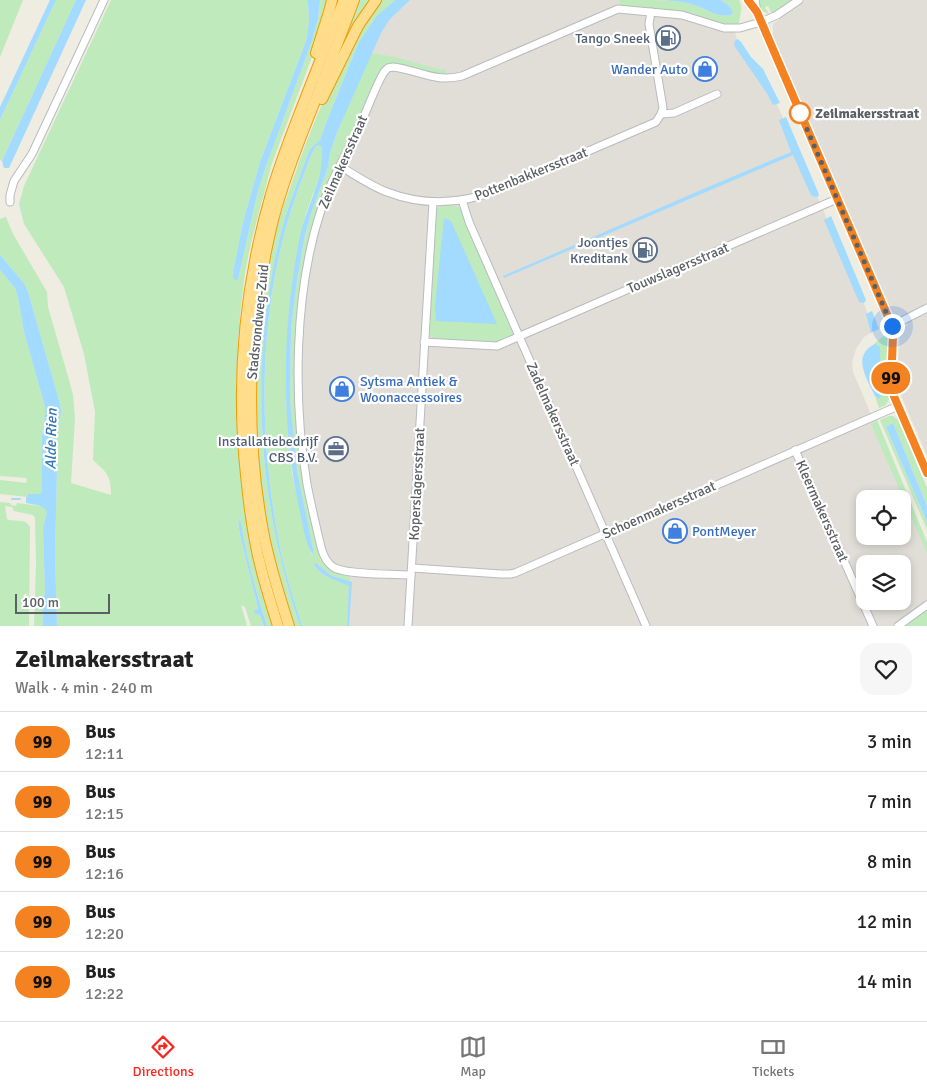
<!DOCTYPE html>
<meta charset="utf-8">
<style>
body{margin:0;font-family:Signika,sans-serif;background:#f6f6f6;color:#222;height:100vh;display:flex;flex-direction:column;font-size:19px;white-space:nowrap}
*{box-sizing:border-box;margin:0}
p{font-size:16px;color:#767676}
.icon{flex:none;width:28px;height:28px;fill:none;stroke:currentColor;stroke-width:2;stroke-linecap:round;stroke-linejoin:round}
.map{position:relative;height:626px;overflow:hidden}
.sheet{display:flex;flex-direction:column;background:#fff;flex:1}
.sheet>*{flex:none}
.badge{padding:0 10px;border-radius:16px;font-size:18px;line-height:32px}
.controls{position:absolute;left:856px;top:490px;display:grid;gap:10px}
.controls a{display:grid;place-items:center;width:55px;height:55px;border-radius:10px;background:#fff;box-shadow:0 2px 8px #0003;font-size:25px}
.scale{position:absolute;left:15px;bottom:12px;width:95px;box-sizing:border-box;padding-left:5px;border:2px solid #5b6065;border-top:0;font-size:14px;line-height:18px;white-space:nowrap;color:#5b6065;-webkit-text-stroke:4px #fff;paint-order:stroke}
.you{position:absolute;width:25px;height:25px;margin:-12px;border:4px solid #fff;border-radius:50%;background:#1a73e8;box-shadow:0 0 0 8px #1a73e833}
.map>.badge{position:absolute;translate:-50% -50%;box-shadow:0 0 0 2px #fff}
.round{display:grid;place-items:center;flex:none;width:52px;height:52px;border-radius:15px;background:#f6f6f6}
.head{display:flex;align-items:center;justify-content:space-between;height:85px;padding:0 15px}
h1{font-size:24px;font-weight:800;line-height:38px}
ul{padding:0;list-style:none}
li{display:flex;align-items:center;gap:15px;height:60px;padding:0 15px;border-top:1px solid #e0e0e0}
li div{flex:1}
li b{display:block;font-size:19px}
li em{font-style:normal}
li .badge{min-width:55px;font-weight:700;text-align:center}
.tab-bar{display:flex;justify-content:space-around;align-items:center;height:70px;border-top:1px solid #e0e0e0;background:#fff;font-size:14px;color:#767676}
.tab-bar a{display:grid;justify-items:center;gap:2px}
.tab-bar .selected{color:#fb261d}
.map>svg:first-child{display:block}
.industrial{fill:#e0ded7;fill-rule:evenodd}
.green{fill:#beeabc}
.water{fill:#a3daff}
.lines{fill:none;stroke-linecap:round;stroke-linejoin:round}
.stream{stroke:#a3daff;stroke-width:2}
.minor-casing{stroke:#b8bbc0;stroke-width:9}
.highway-casing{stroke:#f29d00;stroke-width:12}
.minor{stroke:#fff;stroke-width:7}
.highway{stroke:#ffdd8a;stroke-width:10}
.line-casing{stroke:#fff;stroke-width:11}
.line{stroke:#f58220;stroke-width:8}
.walk{stroke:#5b6065;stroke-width:5;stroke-dasharray:0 9}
.stop-dot{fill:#fff;stroke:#f58220;stroke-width:2.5}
.labels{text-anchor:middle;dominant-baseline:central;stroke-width:4.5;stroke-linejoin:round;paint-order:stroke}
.service-label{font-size:14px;fill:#4e5e75;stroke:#fff;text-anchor:end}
.shop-label{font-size:14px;fill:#366cbe;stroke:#fff;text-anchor:start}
.stop-label{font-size:14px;font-weight:bold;fill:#5b6065;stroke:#fff;text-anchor:start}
.street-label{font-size:14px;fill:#5b6065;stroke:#fff}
.water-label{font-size:15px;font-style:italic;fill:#3276b2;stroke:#fff}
</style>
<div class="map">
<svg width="927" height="626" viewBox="0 0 927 626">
<rect width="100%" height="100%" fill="#efece2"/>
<g class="industrial">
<path d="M402 0H701L730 13 738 43 776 102 863 301 874 331 864 337 856 349 852 362 853 372 927 546V624L925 626H348L298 489 295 279 363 50ZM865 499H902V536H865ZM865 564H902V601H865Z"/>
<polygon points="771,0 927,0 927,456 899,391 897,376 900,336 903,328 908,325 903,316 896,318 892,315 773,36 773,24 781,18"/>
</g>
<g class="green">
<polygon points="0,0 23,0 0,57"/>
<polygon points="56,0 76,0 2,161 0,160 0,120"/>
<path d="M111 0H307C310 14 309 27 306 41L260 162 243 222 234 267 238 280 251 221 258 191 265 169 312 41 318 19 320 0H329L321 33 271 166C262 205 249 242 244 281 237 332 235 384 238 436 239 465 242 494 247 523 254 558 265 592 273 626H267C256 592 246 557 241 522H238L240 535 258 608V609L254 610 260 615 264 626H251L245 607 241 605 247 626H57L55 553 56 513 58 428 61 412 60 404 28 292 24 283 0 255V219L6 217 13 234 47 292 48 307 69 380 73 395 75 418 71 483 111 495C111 475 107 473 93 460L95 412 84 354 64 287 24 224 19 204 24 186Z"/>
<polygon points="359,0 373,0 332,67"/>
<path d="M380 0H395L390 4 358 44 326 123 320 140 312 147 309 151C298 180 287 208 280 237 276 251 275 265 272 278 251 395 262 514 300 626H293C285 598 276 571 270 542 249 444 250 324 277 227 283 205 292 184 299 162 314 122 330 82 350 44 359 29 370 15 380 0Z"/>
<path d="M619 0C640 0 661 0 682 2 699 4 713 19 731 15L733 13C731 6 727 4 721 0H739C744 9 739 15 739 25H725L711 22 689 13 681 11 621 6Z"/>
<polygon points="757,0 793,0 772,14 768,6 765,7 769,14 762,11"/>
<path d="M371 53 395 57 438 69 446 70V76L437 75 399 64H393L357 124 319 207 313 227 304 272 296 405 321 557 350 575V581C336 579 327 574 318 564L314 565C323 579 336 579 349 586L347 626H302C295 603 287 580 282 557 260 454 257 341 283 239 290 210 301 181 312 153L316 146 320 145 322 147 321 172 306 213 301 235 286 367V401L292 473 306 536 312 555H313L314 554 302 501 297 472 293 443 290 400 291 329 297 280 305 235 311 214 328 167 330 153 338 130Z"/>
<path d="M448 205 458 207 461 210 514 332 509 337 497 343 434 339 429 334 435 213C438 207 441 206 448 205Z"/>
<polygon points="0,270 15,288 18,297 24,332 45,407 45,415 42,435 42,491 40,494 28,494 28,497 0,494 0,480 26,483 27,479 26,478 0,476"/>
<path d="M888 334C888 354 883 378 890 397L886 405 879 408 875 396 876 397 875 345 872 346 883 336Z"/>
<polygon points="889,416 893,416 898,420 927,488 927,506 893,423 886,427 927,522 927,530 880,420"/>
<polygon points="877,420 927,542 927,553 871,424"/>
<path d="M0 502 10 503 11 505 16 506 17 503 41 506 45 507 47 512 43 528 45 593 42 604 43 626H34L36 564 35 518 33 515 14 511 12 507 5 506 7 519C15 523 25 517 30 527L29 624V626H0Z"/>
<polygon points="927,609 927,626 904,626"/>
</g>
<g class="water">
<polygon points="50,0 56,0 0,120 0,107"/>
<polygon points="76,0 86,0 9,168 4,168 2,161"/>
<path d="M307 0H320L318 19 312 41 265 169 258 191 251 221 238 280H235L233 278 234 267 243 222 260 162 306 41C309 27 310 14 307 0Z"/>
<path d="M395 0H410L390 19 381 33 338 130 330 153 328 167 311 214 305 235 297 280 291 329 290 401 297 472 314 554 313 555C305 543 303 526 300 512 280 422 282 326 300 236 303 222 308 209 313 196 315 188 318 182 320 174 322 166 321 156 322 148L320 145 316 146 312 153C301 181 290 210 283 239 257 341 260 454 282 557 287 580 295 603 302 626H300C258 502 249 369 279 241 286 210 298 181 309 151L312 147 320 140 326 123 358 44 376 17Z"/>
<path d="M663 0H721C727 4 731 6 733 13L731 15C717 18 707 9 694 5 684 1 673 1 663 0Z"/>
<polygon points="738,39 741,42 751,57 763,69 780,103 773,105 766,92 735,47 734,43 736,40"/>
<path d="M786 117 818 192 819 196C816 197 814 197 811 195L793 155 504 278 503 276 701 190 791 152 779 120Z"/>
<polygon points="831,216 866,300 864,303 859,302 824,220"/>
<polygon points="444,218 451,221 497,324 436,321 435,306"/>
<path d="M0 255 24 283 28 292 60 404 61 412 58 428 56 513 55 553 57 626H43L42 604 45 593 43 528 47 512C43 504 34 505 26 503V497H28V494H40L42 491V435L45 415V407L24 332 18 297 15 288 0 270Z"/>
<polygon points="872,311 879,329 871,333 866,314"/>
<path d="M875 344 880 347V348L881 395 880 398H878L875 396C867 379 851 355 875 344Z"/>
<polygon points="893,423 927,506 927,522 886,427"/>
<path d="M238 521 241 522C246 557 256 592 267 626H264L260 615 255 613 254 610 258 609V608L240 535Z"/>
<path d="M316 563 332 576 352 582 349 626H347L349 586C335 579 324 579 314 565Z"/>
</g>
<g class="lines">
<polyline class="stream" points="12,499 20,499"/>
<defs>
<g id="minor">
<polyline points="748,0 757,12"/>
<polyline points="755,0 757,12 761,22 892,326 891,387 893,394 927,473"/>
<polyline points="661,114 674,113 717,94"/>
<path d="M340 166C356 176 371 186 387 192 426 207 463 204 500 189L656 122 661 114 663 108 649 24 651 12"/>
<polyline points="462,200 469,222 646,626"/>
<polyline points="10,202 10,195 14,181 32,154 104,0"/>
<polyline points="892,326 927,308"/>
<polyline points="424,342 497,346 837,199"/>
<polyline points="795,450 873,626"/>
<polyline points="412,568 501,574 510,574 515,573 898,406"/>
<path d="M411 575C394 574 345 575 333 567 326 562 323 555 321 547 316 526 311 505 307 484 293 400 294 292 321 210 330 181 346 155 359 127 368 109 374 89 384 72L388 68 393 67C419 70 434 83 462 76L618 9 682 15 724 28H740L761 22 777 15 799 0"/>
<polyline points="408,626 433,202"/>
<polyline points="898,626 927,605"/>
</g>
<g id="highway">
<polyline points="316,53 329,12 332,0"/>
<polyline points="322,99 358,26 376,0"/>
<path d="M278 626C272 607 266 588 261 568 253 538 249 506 246 475 236 381 244 289 270 198 279 165 292 133 304 102 317 68 331 34 344 0"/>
<path d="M289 626C279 595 269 563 263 531 244 429 248 321 273 220 283 181 298 143 313 106 327 70 341 35 354 0"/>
</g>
</defs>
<use href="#minor" class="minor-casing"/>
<use href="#highway" class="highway-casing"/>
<use href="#minor" class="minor"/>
<use href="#highway" class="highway"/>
</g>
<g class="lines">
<defs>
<polyline id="line" points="748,0 757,12 892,326 893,335 891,387 893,394 927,473"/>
</defs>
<use href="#line" class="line-casing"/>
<use href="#line" class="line"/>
<polyline class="walk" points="800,113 892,326"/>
</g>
<defs>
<symbol id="fuel-ring" viewBox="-11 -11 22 22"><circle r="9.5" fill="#fff" stroke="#5c6f8a" stroke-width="1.5"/><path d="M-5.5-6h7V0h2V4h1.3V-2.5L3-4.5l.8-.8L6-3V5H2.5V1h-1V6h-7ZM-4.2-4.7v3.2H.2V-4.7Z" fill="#5c6f8a"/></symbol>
<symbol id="shop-ring" viewBox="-11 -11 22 22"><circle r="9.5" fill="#fff" stroke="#3f7fe0" stroke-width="1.5"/><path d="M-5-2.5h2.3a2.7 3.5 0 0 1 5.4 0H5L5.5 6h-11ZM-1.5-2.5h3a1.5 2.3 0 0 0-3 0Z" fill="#3f7fe0"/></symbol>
<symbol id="office-ring" viewBox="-11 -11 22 22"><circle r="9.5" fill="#fff" stroke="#5c6f8a" stroke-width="1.5"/><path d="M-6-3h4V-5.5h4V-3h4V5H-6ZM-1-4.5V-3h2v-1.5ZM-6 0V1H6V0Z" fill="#5c6f8a"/></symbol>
</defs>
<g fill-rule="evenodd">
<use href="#fuel-ring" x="654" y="24" width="28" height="28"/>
<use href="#shop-ring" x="691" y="55" width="28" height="28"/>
<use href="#fuel-ring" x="631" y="236" width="28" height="28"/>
<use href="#shop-ring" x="328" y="375" width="28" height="28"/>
<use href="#office-ring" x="322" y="435" width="28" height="28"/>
<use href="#shop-ring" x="661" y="517" width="28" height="28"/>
</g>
<circle class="stop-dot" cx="800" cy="113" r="10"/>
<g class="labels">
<g class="service-label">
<text x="650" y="38">Tango Sneek</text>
<text x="628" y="242">Joontjes<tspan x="628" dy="16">Kreditank</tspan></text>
<text x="318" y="441">Installatiebedrijf<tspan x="318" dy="16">CBS B.V.</tspan></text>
</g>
<g class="shop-label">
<text x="688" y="69" text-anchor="end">Wander Auto</text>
<text x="360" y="381">Sytsma Antiek &amp;<tspan x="360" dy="16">Woonaccessoires</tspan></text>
<text x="692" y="531">PontMeyer</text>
</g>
<g class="stop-label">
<text x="815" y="113">Zeilmakersstraat</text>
</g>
<g class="street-label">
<text transform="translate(343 162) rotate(-66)">Zeilmakersstraat</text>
<text transform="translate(531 174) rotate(-22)">Pottenbakkersstraat</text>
<text transform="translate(678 268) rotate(-23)">Touwslagersstraat</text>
<text transform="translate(258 322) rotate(-84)">Stadsrondweg-Zuid</text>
<text transform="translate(553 414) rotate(66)">Zadelmakersstraat</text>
<text transform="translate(417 484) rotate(-87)">Koperslagersstraat</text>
<text transform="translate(659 510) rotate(-24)">Schoenmakersstraat</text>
<text transform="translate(822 511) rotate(66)">Kleermakersstraat</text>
</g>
<g class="water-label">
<text transform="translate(51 439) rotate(-89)">Alde Rien</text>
</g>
</g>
</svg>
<div class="controls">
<a><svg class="icon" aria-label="locate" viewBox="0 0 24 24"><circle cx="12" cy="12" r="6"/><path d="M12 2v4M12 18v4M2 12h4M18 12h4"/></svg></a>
<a><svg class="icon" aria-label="layers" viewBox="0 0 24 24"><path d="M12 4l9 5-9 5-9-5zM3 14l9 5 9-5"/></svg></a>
</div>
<div class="scale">100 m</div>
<div class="you" style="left:892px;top:326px"></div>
<b class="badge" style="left:891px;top:378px;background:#f58220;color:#111">99</b>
</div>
<section class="sheet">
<div class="head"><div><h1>Zeilmakersstraat</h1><p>Walk · 4 min · 240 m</p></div><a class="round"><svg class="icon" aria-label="heart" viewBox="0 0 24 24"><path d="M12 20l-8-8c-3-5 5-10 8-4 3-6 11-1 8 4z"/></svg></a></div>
<ul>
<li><span class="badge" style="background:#f58220;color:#111">99</span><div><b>Bus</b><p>12:11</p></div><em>3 min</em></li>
<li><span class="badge" style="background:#f58220;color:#111">99</span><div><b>Bus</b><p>12:15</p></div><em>7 min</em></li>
<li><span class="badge" style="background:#f58220;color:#111">99</span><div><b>Bus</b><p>12:16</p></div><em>8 min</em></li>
<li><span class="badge" style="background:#f58220;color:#111">99</span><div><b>Bus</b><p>12:20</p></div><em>12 min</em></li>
<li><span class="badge" style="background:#f58220;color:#111">99</span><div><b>Bus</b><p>12:22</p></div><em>14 min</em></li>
</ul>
</section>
<nav class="tab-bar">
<a class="selected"><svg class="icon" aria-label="directions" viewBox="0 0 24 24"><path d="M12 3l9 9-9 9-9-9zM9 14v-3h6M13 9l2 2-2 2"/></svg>Directions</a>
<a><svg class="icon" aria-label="map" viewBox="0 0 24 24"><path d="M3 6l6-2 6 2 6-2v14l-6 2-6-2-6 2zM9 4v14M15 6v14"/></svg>Map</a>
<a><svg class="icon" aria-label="tickets" viewBox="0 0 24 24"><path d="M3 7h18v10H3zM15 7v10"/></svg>Tickets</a>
</nav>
